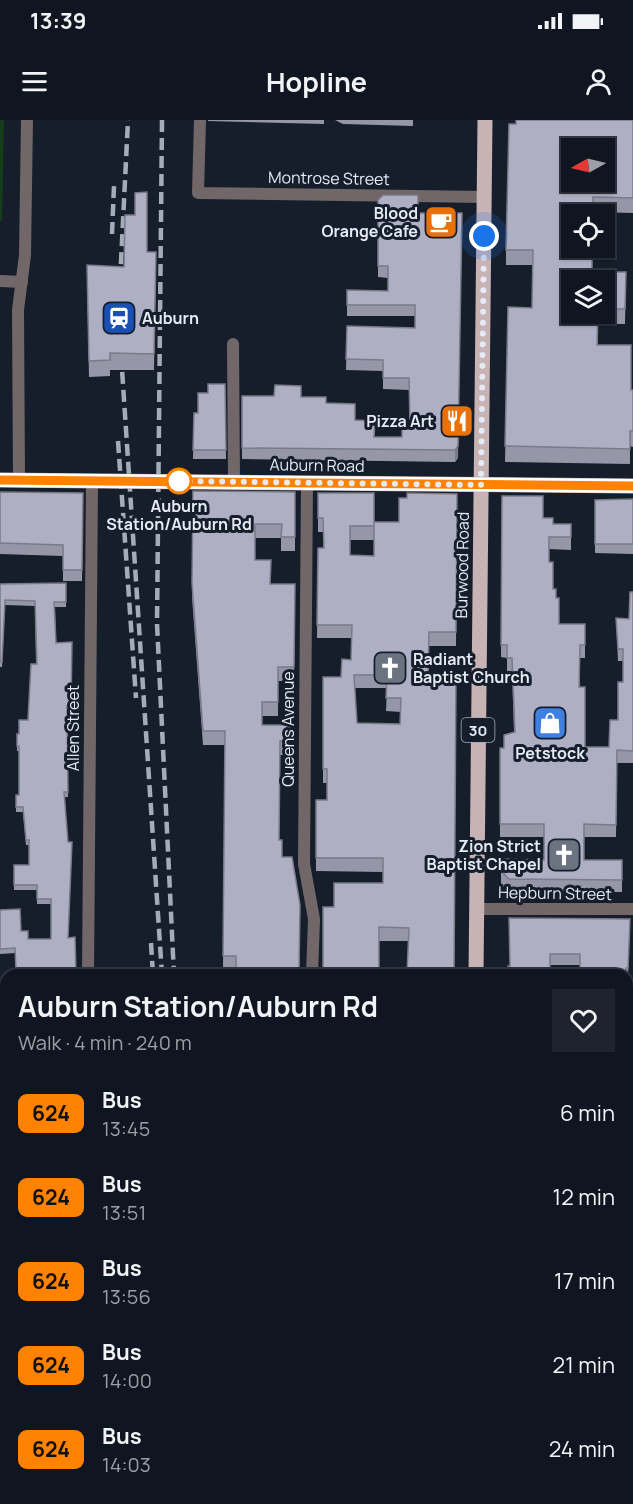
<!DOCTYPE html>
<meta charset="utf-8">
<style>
body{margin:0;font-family:Manrope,sans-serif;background:#1e232e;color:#f1f3f6;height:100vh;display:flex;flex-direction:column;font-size:22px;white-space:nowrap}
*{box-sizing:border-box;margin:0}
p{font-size:20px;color:#9c9fa5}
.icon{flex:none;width:33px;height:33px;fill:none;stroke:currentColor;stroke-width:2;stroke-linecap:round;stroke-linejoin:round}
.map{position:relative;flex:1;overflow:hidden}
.details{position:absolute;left:0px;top:849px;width:633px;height:536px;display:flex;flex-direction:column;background:#101621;border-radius:18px 18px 0 0;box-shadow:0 2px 4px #0004,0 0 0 2px #30353f}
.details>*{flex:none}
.badge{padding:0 12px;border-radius:9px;font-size:21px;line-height:39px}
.needle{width:39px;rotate:262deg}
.tools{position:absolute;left:561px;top:18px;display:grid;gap:12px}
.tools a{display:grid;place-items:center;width:54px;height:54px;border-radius:0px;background:#101621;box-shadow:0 2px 4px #0004,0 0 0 2px #30353f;font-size:30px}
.you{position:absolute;width:30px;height:30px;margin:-15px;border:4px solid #fff;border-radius:50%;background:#1a73e8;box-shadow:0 0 0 9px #1a73e833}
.map>.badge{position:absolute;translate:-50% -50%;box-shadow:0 0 0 3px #fff}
.round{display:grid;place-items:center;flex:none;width:63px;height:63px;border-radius:0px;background:#1e232e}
.head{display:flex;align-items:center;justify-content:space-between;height:102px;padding:0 18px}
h1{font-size:28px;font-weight:700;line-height:45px}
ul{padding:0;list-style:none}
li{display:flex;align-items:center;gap:18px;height:84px;padding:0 18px}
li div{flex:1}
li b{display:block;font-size:22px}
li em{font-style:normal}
li .badge{min-width:66px;font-weight:700;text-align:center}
.status{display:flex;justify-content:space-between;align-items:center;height:42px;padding:0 30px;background:#101621;direction:ltr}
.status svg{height:16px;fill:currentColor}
header{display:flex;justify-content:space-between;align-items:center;height:78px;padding:0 18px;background:#101621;font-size:27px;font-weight:700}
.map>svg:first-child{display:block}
.green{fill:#163d1a}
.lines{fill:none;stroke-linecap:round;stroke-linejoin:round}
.minor{stroke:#716768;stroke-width:12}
.tertiary{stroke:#716768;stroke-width:12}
.primary{stroke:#c7b2b4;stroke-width:15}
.rail{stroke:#a6acb7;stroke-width:4.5;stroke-dasharray:12 6;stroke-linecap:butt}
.wall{fill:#9696a9;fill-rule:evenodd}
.shaded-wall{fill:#7a7a89}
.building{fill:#afafc4;stroke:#7a7a89;stroke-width:1.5;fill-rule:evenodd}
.line-casing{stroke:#fff;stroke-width:14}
.line{stroke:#ff8200;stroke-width:9}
.walk{stroke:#e5eaf4;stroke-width:6;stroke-dasharray:0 10.8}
.stop-dot{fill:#fff;stroke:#ff8200;stroke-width:3}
.labels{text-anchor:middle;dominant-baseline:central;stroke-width:6;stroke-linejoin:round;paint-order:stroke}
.shield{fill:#161e2c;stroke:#a7adb8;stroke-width:1.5}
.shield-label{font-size:15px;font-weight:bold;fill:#e5eaf4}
.street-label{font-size:16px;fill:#e5eaf4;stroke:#161e2c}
.poi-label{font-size:16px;font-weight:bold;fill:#e5eaf4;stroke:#161e2c;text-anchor:end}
.stop-label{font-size:16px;font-weight:bold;fill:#e5eaf4;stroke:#161e2c}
</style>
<div class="status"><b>13:39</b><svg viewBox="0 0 49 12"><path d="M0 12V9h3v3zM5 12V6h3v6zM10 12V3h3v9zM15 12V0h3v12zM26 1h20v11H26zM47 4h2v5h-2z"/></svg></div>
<header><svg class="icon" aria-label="menu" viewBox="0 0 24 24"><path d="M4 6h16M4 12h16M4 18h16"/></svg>Hopline<svg class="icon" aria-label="person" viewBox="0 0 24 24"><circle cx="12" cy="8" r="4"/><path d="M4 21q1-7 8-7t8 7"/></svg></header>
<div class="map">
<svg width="633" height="1384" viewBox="0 0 633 1384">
<rect width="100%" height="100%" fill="#161e2c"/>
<g class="green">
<polygon points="0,0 4,0 2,101 0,101"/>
<rect x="0" y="907" width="6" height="468"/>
</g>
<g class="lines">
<g class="minor">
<polyline points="200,0 198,73 484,77"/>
<polyline points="0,161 22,162"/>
<polyline points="233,224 234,362"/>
<polyline points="307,363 304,744 314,799 312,855"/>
<polyline points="477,789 633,789"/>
<polyline points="88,855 92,361"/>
<polyline points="0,880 6,880"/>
<polyline points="627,1223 633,1223"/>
<polyline points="213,1378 213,1384"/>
</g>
<polyline class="tertiary" points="19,360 18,190 25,135 27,0"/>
<g class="primary">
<polyline points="0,360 633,366"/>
<polyline points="476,855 485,0"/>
<polyline points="473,1384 473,1378"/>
</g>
<g class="rail">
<polyline points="162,0 157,504 174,855"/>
<polyline points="112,114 114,66"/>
<polyline points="120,162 128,0"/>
<polyline points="121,234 162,855"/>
<polyline points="118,321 136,578"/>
<polyline points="151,823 153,855"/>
<polyline points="150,1384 150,1378"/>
<polyline points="159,1384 159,1378"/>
<polyline points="171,1384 171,1378"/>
</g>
</g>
<g class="wall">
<polygon points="208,0 324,0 324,4 208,1"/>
<polygon points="335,0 413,0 413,6 343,4"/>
<path d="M633 0V93L593 92 592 152H626L625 204H598V225L631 270H633V327L630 326V344L505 342 508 187 532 188 533 145H506V130L516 4ZM604 160V194H572Z"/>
<polygon points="378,80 418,93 458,338 455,342 242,339 242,276 301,277 326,283 355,300 374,317 402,317 410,306 409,270 383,269 383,251 346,250 347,206 415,208 415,196 347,196 347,170 388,171 388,158 378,157"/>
<polygon points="147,132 156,132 154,250 110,250 110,256 89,257 87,161 124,147"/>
<polygon points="225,264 226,339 193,339 194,293 198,293 208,273"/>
<polygon points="193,371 295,372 295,431 281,431 281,418 255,418 255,440 271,464 295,464 294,561 278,561 278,596 262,596 262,605 294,605 293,635 280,635 279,720 282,737 300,785 299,855 236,855 236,850 223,850 225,625 203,625 192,477"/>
<polygon points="0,372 83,373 82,461 63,461 63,436 0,434"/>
<path d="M318 373H374V420H350V435L374 436 399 402 407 378 457 374 456 526H429L428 558H456L454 855H407L409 821H379V855H323V787H334L383 763V752L316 751V680H327V663H323V557H341L351 540V518H317L318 428H323V412H318ZM354 568H387L386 591 401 592 400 604 357 603Z"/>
<polygon points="502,376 543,398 553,404 571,404 571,430 549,429 549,442 553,469 556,478 559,504 585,504 585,538 580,538 580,567 585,627 609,627 618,600 623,562 623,541 618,541 616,498 629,499 633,472 633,643 617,643 616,717 584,717 584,740 622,740 622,772 509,772 501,764 501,751 544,740 544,717 500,717 500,628 504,628 514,612 512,551 507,551 507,538 501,537"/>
<polygon points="633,379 633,434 595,433 595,380"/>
<polygon points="66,463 66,487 55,487 56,523 72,522 71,591 67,591 68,677 65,677 68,818 75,817 76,855 30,855 30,854 16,854 15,833 0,834 0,790 28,819 51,819 51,784 37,784 37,770 14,770 14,745 29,745 29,725 26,725 23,692 16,692 16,675 19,675 19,631 17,631 17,614 19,614 28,600 36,544 35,486 5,485 2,547 0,547 0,464"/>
<polygon points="630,799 628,859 627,859 627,855 580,855 580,845 550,845 510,846"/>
<polygon points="627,910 629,910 628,959 627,959"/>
<polygon points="633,1050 633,1099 629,1099 627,1097 627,1057"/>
<rect x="0" y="1084" width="6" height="30"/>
<rect x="627" y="1120" width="6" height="71"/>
<polygon points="633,1334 633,1384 599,1384 599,1378"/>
<rect x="526" y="1378" width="27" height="4"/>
</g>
<polygon class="shaded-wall" points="462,93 458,338 455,342 455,330"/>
<g class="building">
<path d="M516 0H633V78L593 77V94H572V128H592V152H626L625 189H604V160H572V194H598L597 225H631V270H633V311H630V329L505 326 508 187 532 188 533 130H506L509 4H516ZM572 28H604V62H572Z"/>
<polygon points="147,72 147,132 156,132 154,234 110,233 110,240 89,241 87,145 124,147 125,95 135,95 135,73"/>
<polygon points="383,75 418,75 418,93 462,93 458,326 455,330 242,328 242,276 274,276 275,265 301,266 301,277 326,277 326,283 355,284 355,300 375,301 374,317 402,317 402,306 410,306 409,258 383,258 383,240 346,239 347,206 415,208 415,185 347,185 347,170 388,171 388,146 378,146 378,80"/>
<polygon points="208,264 225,264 226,330 193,330 194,293 198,293 198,273 208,273"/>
<polygon points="193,371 295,372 295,417 281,417 282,404 255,404 255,440 271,440 270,464 295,464 294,547 278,547 278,582 262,582 262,605 294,605 293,621 280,621 279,720 282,720 282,737 292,737 300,785 299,851 236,850 236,836 223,836 225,611 203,611 192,463"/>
<polygon points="0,372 83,373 82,450 63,450 63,425 0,423"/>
<path d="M318 373H374V406H350V435L374 436V402H399V378H407V373L457 374 456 512H429L428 558H456L454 853H407L409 808 379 807V852H323V787H334V763H383V738H316V680H327V649H323V557H341L342 539 351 540 352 505H317L318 428H324L323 398H318ZM354 555H387L386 578H401L400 604 357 603Z"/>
<polygon points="502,376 543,376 543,398 553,398 553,404 571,404 571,417 549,417 549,442 553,442 553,469 556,469 556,478 559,478 559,504 585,504 585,525 580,525 579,567 585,567 585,627 609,627 610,600 618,600 618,562 623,562 623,529 618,529 616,498 629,499 630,472 633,472 633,631 617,630 616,705 584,704 584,740 622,740 622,760 509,759 501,751 504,748 504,739 544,740 544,704 500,704 500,628 504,628 504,615 515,612 512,538 507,538 507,525 501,525"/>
<polygon points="633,379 633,424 595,424 595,380"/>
<polygon points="66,463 66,482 54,482 56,523 72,522 71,586 67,586 68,672 64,672 68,722 72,722 68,818 75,817 76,854 30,853 30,849 16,849 15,828 0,829 0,790 20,789 21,811 28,811 28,819 51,819 51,779 37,779 37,765 14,765 14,745 29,745 29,720 26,720 23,687 16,687 16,675 19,675 19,626 17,626 17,614 19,614 19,600 28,600 31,544 37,544 35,481 5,480 2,542 0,542 0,464"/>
<polygon points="509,798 630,799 628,848 626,848 626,855 580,855 580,834 550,834 550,855 508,855 508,846 510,846"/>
<polygon points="627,910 629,910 628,948 627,948"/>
<polygon points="633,1050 633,1085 629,1085 627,1083 627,1057"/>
<polygon points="0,1084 6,1084 6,1105 0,1104"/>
<rect x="627" y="1120" width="6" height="60"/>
<polygon points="627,1334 633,1334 633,1383 599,1382 599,1378 627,1378"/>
</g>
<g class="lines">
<defs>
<polyline id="line" points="0,360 633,366"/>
</defs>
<use href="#line" class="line-casing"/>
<use href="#line" class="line"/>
<polyline class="walk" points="179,361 481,365 484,116"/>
</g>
<defs>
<symbol id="cafe-square" viewBox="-11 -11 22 22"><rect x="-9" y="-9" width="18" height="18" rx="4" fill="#e8710a" stroke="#161e2c"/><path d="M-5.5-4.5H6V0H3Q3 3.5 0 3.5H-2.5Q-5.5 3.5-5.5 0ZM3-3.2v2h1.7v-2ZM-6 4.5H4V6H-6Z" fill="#fff"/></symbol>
<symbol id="station-square" viewBox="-11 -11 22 22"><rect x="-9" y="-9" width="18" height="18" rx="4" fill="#1a4fb4" stroke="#161e2c"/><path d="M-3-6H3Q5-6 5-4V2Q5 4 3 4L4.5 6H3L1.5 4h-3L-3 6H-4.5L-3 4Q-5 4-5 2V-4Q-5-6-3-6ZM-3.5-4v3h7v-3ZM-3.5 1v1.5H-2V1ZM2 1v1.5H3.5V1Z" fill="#fff"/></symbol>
<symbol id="restaurant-square" viewBox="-11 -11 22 22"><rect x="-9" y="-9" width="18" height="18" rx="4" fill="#e8710a" stroke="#161e2c"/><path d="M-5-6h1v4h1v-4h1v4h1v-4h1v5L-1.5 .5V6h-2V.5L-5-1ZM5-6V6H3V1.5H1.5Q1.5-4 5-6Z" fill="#fff"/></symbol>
<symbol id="church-square" viewBox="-11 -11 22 22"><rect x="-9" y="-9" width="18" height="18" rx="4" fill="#6b7280" stroke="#161e2c"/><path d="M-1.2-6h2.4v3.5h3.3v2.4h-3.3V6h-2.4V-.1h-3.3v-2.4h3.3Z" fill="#fff"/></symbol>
<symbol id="shop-square" viewBox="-11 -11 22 22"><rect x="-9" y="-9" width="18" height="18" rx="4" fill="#3f7fe0" stroke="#161e2c"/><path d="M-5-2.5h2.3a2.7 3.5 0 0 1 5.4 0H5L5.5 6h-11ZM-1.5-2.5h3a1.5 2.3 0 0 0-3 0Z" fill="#fff"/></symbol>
</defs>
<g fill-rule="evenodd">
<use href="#cafe-square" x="422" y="83" width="38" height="38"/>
<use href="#station-square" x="100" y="179" width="38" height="38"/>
<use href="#restaurant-square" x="438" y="282" width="38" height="38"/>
<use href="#church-square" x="371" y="529" width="38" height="38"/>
<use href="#shop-square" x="531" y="584" width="38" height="38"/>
<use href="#church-square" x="545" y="716" width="38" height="38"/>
</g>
<circle class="stop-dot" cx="179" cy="361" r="12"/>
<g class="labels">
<rect class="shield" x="461.5" y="598" width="33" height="24" rx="4.5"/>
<g class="shield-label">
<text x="478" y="610">30</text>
</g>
<g class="street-label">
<text transform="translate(329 58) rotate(1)">Montrose Street</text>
<text transform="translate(317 345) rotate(1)">Auburn Road</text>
<text transform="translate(462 445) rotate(-89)">Burwood Road</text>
<text transform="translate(73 608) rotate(-90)">Allen Street</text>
<text transform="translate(288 609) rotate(-90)">Queens Avenue</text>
<text transform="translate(555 773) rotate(1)">Hepburn Street</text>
</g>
<g class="poi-label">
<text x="418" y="93">Blood<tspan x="418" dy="18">Orange Cafe</tspan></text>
<text x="142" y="198" text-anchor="start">Auburn</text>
<text x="434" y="301">Pizza Art</text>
<text x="413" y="539" text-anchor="start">Radiant<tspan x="413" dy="18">Baptist Church</tspan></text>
<text x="550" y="633" text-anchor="middle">Petstock</text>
<text x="541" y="726">Zion Strict<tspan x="541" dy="18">Baptist Chapel</tspan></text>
</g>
<g class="stop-label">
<text x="179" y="386">Auburn<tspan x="179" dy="18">Station/Auburn Rd</tspan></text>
</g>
</g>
</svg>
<div class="tools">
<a><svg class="needle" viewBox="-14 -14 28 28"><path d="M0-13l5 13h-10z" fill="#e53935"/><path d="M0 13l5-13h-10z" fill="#9c9fa5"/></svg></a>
<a><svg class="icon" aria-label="locate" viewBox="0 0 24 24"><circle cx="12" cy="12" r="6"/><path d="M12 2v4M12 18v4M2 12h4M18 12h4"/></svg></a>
<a><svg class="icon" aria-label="layers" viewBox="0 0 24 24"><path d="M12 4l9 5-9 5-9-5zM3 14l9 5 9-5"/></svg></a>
</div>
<div class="you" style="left:484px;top:116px"></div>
<section class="details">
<div class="head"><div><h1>Auburn Station/Auburn Rd</h1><p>Walk · 4 min · 240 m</p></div><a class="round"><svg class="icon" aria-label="heart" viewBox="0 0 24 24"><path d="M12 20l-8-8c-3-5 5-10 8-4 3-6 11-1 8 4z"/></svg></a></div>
<ul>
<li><span class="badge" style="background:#ff8200;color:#111">624</span><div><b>Bus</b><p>13:45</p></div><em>6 min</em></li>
<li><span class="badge" style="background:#ff8200;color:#111">624</span><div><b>Bus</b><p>13:51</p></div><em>12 min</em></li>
<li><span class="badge" style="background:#ff8200;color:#111">624</span><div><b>Bus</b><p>13:56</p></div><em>17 min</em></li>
<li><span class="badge" style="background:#ff8200;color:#111">624</span><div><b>Bus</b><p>14:00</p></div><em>21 min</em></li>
<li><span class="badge" style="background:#ff8200;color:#111">624</span><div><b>Bus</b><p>14:03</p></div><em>24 min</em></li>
</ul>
</section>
</div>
